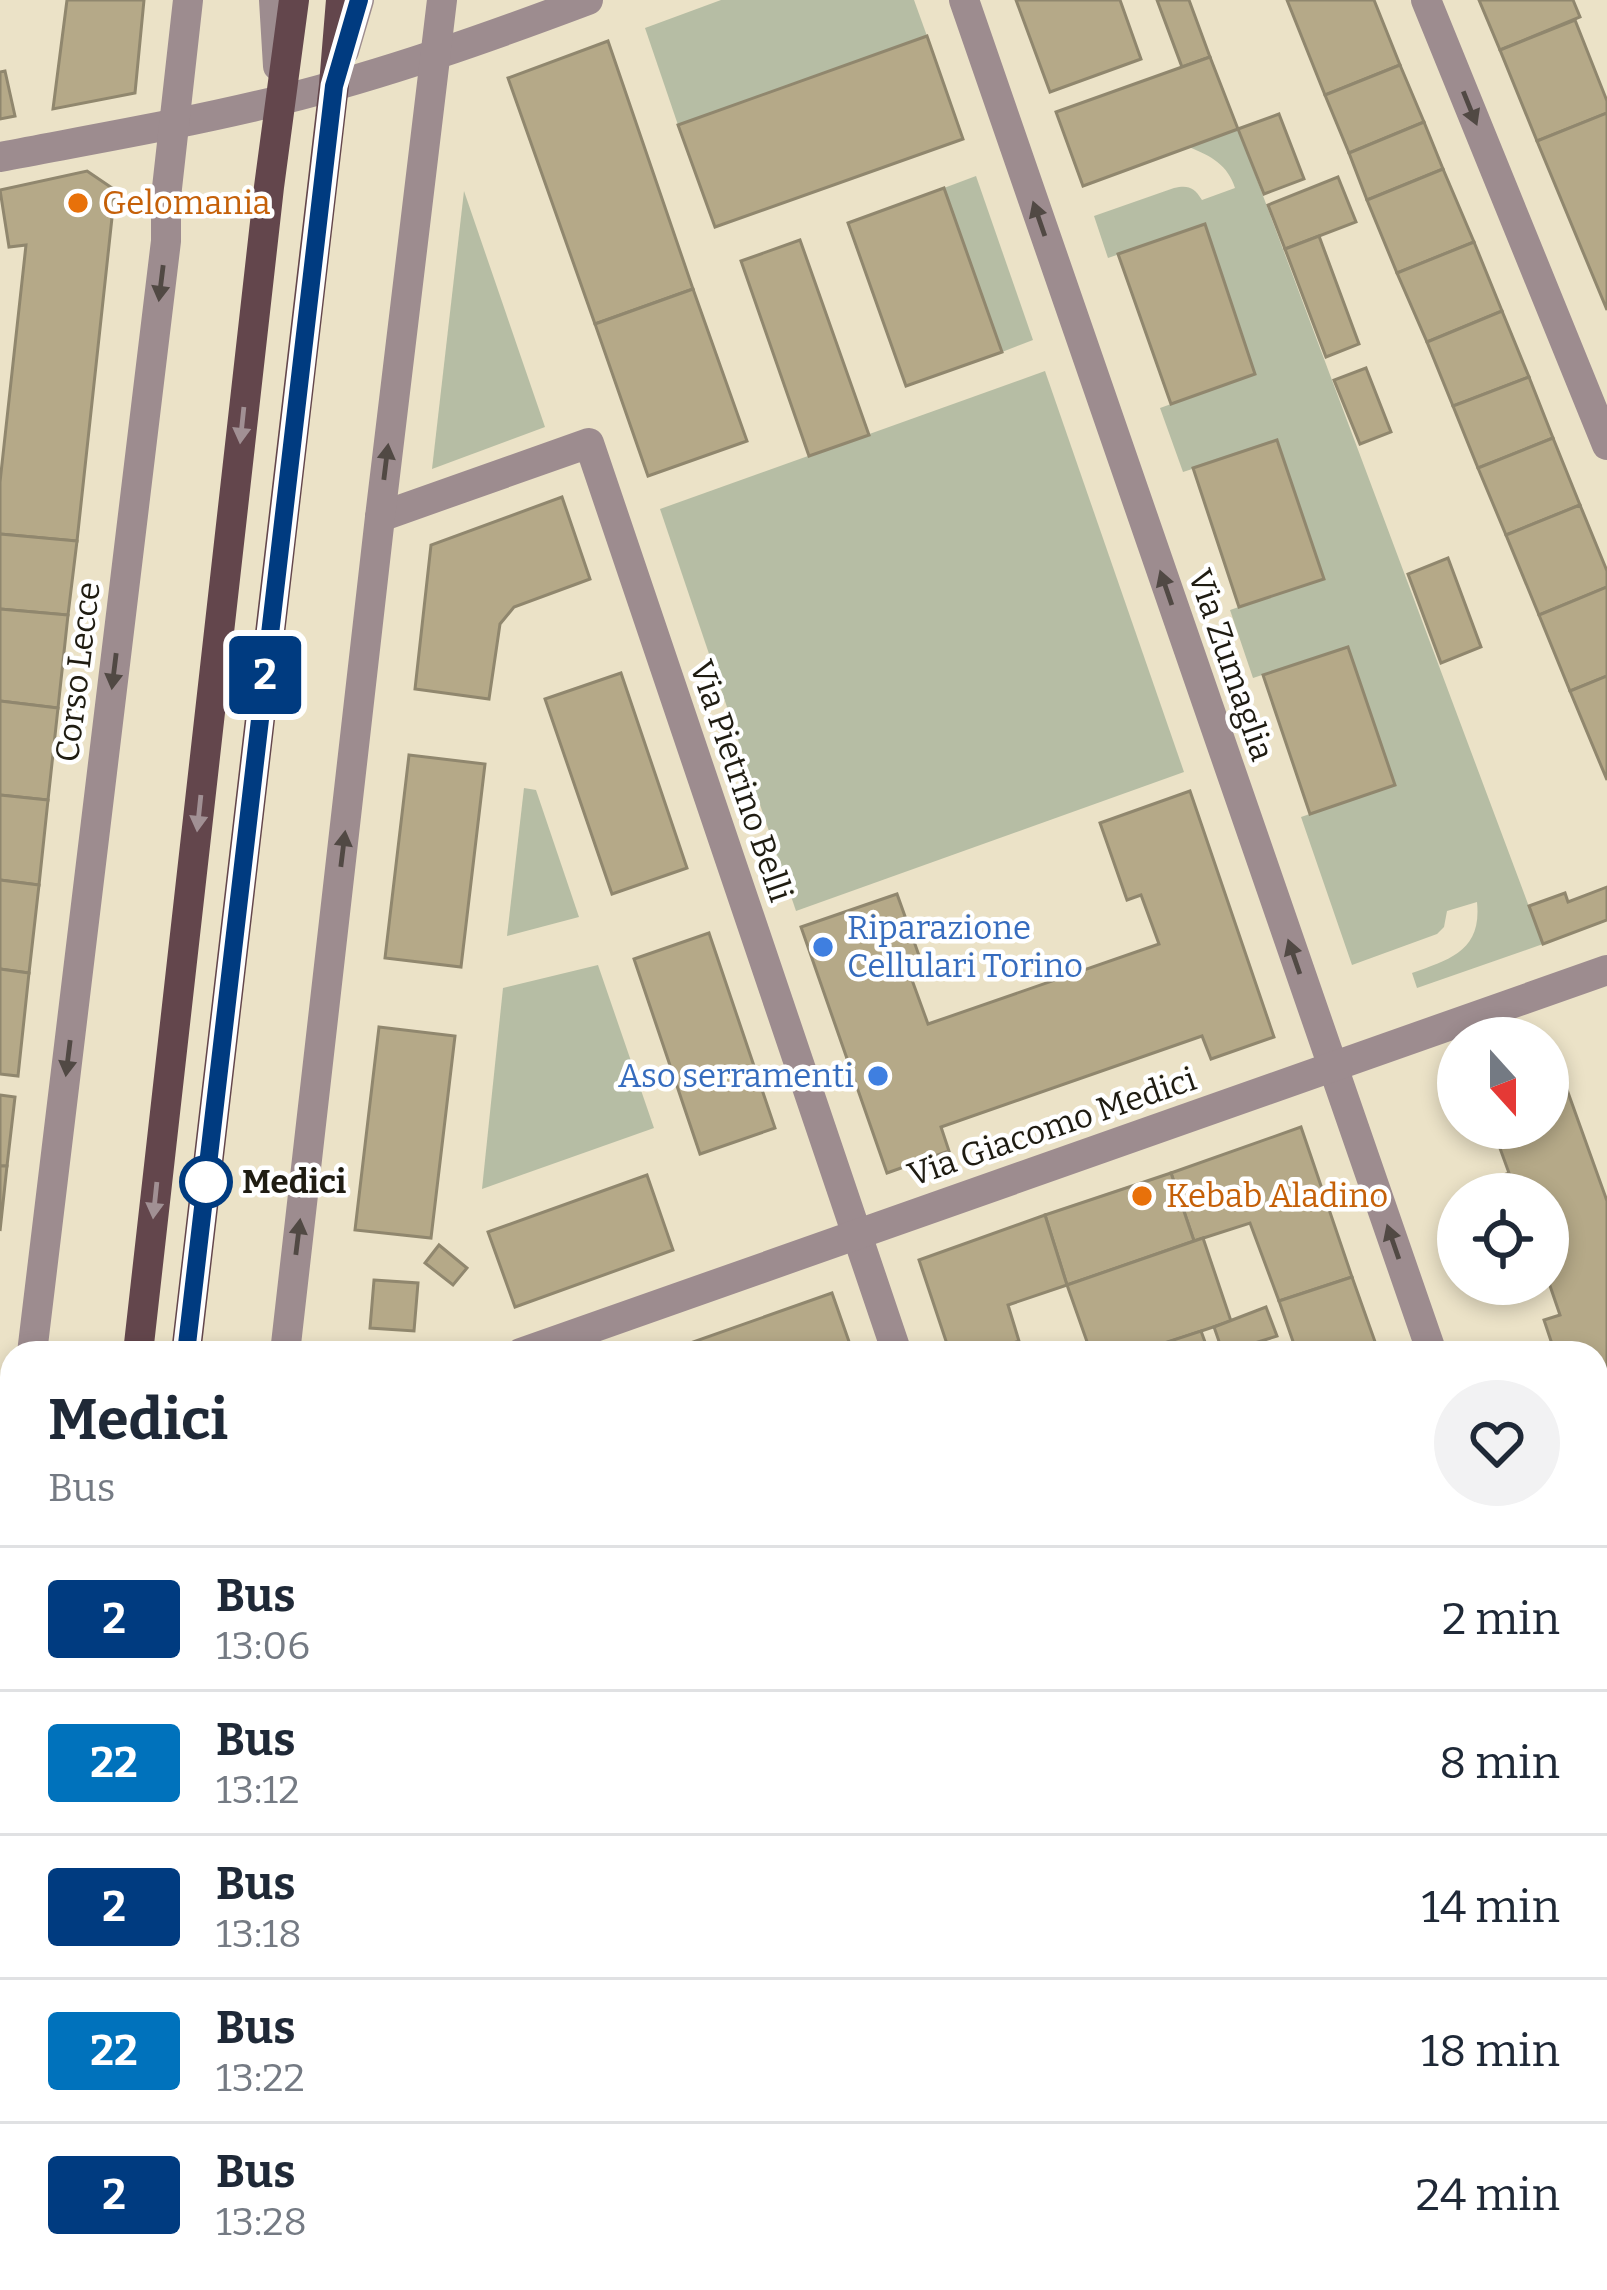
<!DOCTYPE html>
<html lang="it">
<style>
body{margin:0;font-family:Bitter,serif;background:#f2f2f3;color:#1f2937;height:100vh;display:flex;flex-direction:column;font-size:45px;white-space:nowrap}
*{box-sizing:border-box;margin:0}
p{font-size:39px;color:#747a83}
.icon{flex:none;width:66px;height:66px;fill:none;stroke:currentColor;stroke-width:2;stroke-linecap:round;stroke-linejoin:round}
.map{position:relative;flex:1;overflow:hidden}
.panel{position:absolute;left:0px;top:1341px;width:1608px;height:951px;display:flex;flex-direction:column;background:#fff;border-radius:36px 36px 0 0;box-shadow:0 6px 18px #0003}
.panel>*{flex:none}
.badge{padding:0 24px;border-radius:9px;font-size:42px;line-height:78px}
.needle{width:78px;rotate:159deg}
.fabs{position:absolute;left:1437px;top:1017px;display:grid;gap:24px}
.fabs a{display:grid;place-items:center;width:132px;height:132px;border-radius:50%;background:#fff;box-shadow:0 6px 18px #0003;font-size:60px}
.map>.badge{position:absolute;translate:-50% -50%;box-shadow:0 0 0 6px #fff}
.round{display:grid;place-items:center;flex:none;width:126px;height:126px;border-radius:63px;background:#f2f2f3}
.overview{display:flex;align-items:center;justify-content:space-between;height:204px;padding:0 48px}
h1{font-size:57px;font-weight:700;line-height:90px}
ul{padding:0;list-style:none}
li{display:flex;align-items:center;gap:36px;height:144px;padding:0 48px;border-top:3px solid #e0e1e3}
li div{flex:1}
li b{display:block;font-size:45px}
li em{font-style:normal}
li .badge{min-width:132px;font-weight:700;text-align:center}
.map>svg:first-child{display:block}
.green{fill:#b6bda4}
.building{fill:#b5a988;stroke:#90876e;stroke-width:3}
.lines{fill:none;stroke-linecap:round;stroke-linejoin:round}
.minor{stroke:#9d8c8f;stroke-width:30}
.major{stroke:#63464c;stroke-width:30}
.tram{stroke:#4a4538;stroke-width:3}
.oneway{fill:#514944}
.oneway2{fill:#a19094}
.line-casing{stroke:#fff;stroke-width:27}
.line{stroke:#003b80;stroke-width:18}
.food-dot{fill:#e8710a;stroke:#fff;stroke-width:4.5}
.shop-dot{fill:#3f7fe0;stroke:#fff;stroke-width:4.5}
.stop-dot{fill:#fff;stroke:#003b80;stroke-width:6}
.labels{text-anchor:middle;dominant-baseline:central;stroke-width:9;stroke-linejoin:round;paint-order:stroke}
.food-label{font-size:33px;fill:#c56008;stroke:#fff;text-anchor:start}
.street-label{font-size:33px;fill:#1f1c12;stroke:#fff}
.shop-label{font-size:33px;fill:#366cbe;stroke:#fff;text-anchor:start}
.stop-label{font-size:33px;font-weight:bold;fill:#1f1c12;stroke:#fff;text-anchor:start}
</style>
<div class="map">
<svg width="1607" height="2290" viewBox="0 0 1607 2290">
<rect width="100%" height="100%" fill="#ebe2c7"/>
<g class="green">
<polygon points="721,0 914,0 927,36 678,125 645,28"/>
<path d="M1238 129 1543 944 1417 988 1412 973C1450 959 1482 951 1477 902L1447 911 1444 927 1437 934 1352 965 1301 817 1395 785 1348 647 1253 678 1230 610 1324 578 1278 441 1183 472 1160 408 1255 374 1205 225 1108 258 1094 216 1174 188C1188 185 1194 187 1202 200L1235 188C1228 165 1211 156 1189 147Z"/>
<polygon points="976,176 1033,340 1002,352 944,188"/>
<polygon points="464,191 545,427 432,469"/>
<polygon points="1045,371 1184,772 796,911 660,509"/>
<polygon points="524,788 536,790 579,917 507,936"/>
<polygon points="598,965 654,1128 482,1189 503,988"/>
</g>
<g class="building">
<polygon points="67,0 144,0 135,93 53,109"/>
<polygon points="1016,0 1120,0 1141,59 1050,92"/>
<polygon points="1157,0 1189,0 1210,57 1182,67"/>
<polygon points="1287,0 1374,0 1400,65 1325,95"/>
<polygon points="1479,0 1573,0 1580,17 1500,50"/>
<polygon points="1575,20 1607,101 1607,113 1537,141 1500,50"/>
<polygon points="927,36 963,139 715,227 678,125"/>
<polygon points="608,41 693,289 595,324 508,78"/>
<polygon points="1210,57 1238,129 1083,186 1056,112"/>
<polygon points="1400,65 1424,122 1349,153 1325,95"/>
<polygon points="5,71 15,116 0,119 0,72"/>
<polygon points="1607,113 1607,310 1537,141"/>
<polygon points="1279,114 1304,179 1264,194 1238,129"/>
<polygon points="1424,122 1443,169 1367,200 1349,153"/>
<polygon points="1443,169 1474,242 1397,273 1367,200"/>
<polygon points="87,171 115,190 77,541 0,534 0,482 26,245 9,247 0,190"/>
<polygon points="1338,177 1356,222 1285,249 1268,205"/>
<polygon points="944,188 1002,352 906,386 848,223"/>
<polygon points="1205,224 1255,374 1171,404 1118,254"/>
<polygon points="1319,236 1359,344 1326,357 1285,249"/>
<polygon points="800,240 869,435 809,456 741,261"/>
<polygon points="1474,242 1502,311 1427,342 1397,273"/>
<polygon points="693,289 747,441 648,476 595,324"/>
<polygon points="1502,311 1529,377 1453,406 1427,342"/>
<polygon points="1366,368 1391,432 1360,444 1334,380"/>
<polygon points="1529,377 1553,438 1478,468 1453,406"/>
<polygon points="1553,438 1580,505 1506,535 1478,468"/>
<polygon points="1277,440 1324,579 1239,607 1193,468"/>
<polygon points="562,497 590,579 514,607 500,624 489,699 415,689 431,545"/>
<polygon points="1580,505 1607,571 1607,587 1539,615 1506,535"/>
<polygon points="0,534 77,541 68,615 0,609"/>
<polygon points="1448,558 1481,647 1441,663 1408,574"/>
<polygon points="1607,587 1607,676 1570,691 1539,615"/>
<polygon points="0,609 68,615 58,708 0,701"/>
<polygon points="1348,647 1395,785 1310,814 1263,675"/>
<polygon points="621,673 687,868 612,894 545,699"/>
<polygon points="1607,676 1607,780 1570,691"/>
<polygon points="0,701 58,708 48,800 0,795"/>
<polygon points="409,755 485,764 461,967 385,958"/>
<polygon points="1190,791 1274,1037 1211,1059 1202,1036 941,1127 949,1151 887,1173 801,927 897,894 926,975 912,980 928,1024 1159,944 1141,895 1127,900 1100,823"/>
<polygon points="0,795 48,800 39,885 0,880"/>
<polygon points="0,880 39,885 29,973 0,969"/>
<polygon points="1607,887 1607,920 1543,944 1529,906 1565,893 1568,902"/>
<polygon points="709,933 775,1128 700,1154 634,959"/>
<polygon points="0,969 29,973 18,1076 0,1074"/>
<polygon points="379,1027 455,1036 431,1238 355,1230"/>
<polygon points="1556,1059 1607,1201 1607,1425 1596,1429 1596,1353 1555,1353 1544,1320 1560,1315 1548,1280 1548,1194 1508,1194 1501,1176 1509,1173 1493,1129 1548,1128 1548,1062"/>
<polygon points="0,1095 15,1097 7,1166 0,1166"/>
<polygon points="1301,1127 1352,1277 1279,1301 1250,1223 1194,1241 1171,1173"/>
<polygon points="0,1166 7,1166 0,1231"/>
<polygon points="1171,1173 1194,1241 1067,1285 1045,1215"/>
<polygon points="647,1175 673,1250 515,1307 488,1232"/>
<polygon points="1045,1215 1067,1285 1008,1305 1019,1341 983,1353 950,1353 919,1260"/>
<polygon points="1203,1238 1231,1321 1136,1353 1091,1353 1067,1285"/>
<polygon points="439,1245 467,1268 453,1285 425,1263"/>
<polygon points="1352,1277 1379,1353 1297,1353 1279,1301"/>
<polygon points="374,1280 418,1283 414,1331 370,1328"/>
<polygon points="832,1293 853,1353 662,1353"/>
<polygon points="1266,1307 1277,1336 1223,1353 1214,1327"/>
<polygon points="1201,1331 1209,1353 1163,1353 1161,1344"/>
<polygon points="1607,2024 1607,2088 1596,2092 1596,2027"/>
<polygon points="1607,2088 1607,2222 1601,2224 1596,2210 1596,2092"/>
<polygon points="763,2280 852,2280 855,2290 766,2290"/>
<polygon points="1253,2280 1342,2280 1345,2290 1256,2290"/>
<polygon points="1426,2280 1557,2280 1560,2290 1511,2287 1503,2290 1419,2290 1417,2283"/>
<polygon points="1557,2280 1585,2280 1588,2290 1560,2290"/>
</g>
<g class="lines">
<g class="minor">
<polyline points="274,0 278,66"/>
<polyline points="964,0 1432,1353"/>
<polyline points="1426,0 1607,445"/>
<polyline points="344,51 359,0"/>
<path d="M0 157C94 139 188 123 281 100 385 74 487 38 588 0"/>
<polyline points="380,517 589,443 897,1353"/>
<polyline points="32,1353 166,241 166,197 188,0"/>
<polyline points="285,1353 380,517 442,0"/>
<polyline points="521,1353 1607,970"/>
<polyline points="0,1444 12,1445"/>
<polyline points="0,1769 12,1580"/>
<polyline points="1596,1826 1607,1858"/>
<polyline points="1596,1956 1607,1952"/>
<polyline points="1207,2280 1211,2290"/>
<polyline points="219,2290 220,2280"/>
<polyline points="517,2290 550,2280"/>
</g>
<g class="major">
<polyline points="138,1353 269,187 294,0"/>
<polyline points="186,1353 334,85 341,0"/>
<polyline points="61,2290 61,2280"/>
<polyline points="113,2290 114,2280"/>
</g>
<g class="tram">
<polyline points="1596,1939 1607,1936"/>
<polyline points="1596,1970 1607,1967"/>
<polyline points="469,2290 501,2280"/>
<polyline points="566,2290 598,2280"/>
</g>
</g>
<defs><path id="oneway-solid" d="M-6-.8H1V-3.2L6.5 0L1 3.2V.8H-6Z" transform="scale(3)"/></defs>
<g class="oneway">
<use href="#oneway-solid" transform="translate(1470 108) rotate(68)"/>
<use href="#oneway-solid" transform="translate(1039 219) rotate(-109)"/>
<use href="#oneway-solid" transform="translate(161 283) rotate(97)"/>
<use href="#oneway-solid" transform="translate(386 462) rotate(-83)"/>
<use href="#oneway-solid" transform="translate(1166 588) rotate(-109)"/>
<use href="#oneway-solid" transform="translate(114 671) rotate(97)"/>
<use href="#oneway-solid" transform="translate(343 849) rotate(-83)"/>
<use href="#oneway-solid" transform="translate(1294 957) rotate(-109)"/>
<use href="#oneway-solid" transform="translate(68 1058) rotate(97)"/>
<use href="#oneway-solid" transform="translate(298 1237) rotate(-83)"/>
<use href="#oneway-solid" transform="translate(1393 1242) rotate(-109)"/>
</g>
<g class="oneway2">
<use href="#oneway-solid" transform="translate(242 425) rotate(96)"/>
<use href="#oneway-solid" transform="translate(199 813) rotate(96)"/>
<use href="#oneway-solid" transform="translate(155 1200) rotate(96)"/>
</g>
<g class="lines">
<defs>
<polyline id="line" points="186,1353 334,86 359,0"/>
</defs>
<use href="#line" class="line-casing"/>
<use href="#line" class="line"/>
</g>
<g class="food-dot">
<circle cx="78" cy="203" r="12"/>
<circle cx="1142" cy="1196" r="12"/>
</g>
<g class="shop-dot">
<circle cx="823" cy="947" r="12"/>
<circle cx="878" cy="1076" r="12"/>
</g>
<circle class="stop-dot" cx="206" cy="1182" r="24"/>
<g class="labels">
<g class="food-label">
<text x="102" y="203">Gelomania</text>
<text x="1166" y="1196">Kebab Aladino</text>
</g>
<g class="street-label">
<text transform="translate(1231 665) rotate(71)">Via Zumaglia</text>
<text transform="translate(78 672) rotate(-83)">Corso Lecce</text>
<text transform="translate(741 781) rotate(71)">Via Pietrino Belli</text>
<text transform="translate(1052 1127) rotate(-19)">Via Giacomo Medici</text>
</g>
<g class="shop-label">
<text x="847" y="928">Riparazione<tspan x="847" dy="38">Cellulari Torino</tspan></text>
<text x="854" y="1076" text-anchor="end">Aso serramenti</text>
</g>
<g class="stop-label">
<text x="242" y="1182">Medici</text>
</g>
</g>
</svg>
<div class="fabs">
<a><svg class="needle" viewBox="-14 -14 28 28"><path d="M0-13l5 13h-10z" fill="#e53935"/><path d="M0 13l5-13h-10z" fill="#747a83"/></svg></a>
<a><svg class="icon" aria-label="locate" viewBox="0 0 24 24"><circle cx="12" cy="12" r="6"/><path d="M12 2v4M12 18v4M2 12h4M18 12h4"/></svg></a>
</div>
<b class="badge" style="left:265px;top:675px;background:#003b80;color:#fff">2</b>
<section class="panel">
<div class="overview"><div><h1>Medici</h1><p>Bus</p></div><a class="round"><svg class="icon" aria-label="heart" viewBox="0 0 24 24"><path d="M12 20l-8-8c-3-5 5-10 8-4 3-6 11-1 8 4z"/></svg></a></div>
<ul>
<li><span class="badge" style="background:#003b80;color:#fff">2</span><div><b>Bus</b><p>13:06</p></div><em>2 min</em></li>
<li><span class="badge" style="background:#0072bc;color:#fff">22</span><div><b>Bus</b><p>13:12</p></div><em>8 min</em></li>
<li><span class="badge" style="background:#003b80;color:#fff">2</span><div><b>Bus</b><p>13:18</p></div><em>14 min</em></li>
<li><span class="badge" style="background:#0072bc;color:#fff">22</span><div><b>Bus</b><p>13:22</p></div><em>18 min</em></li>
<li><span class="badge" style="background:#003b80;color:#fff">2</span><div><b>Bus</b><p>13:28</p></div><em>24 min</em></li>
</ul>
</section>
</div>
